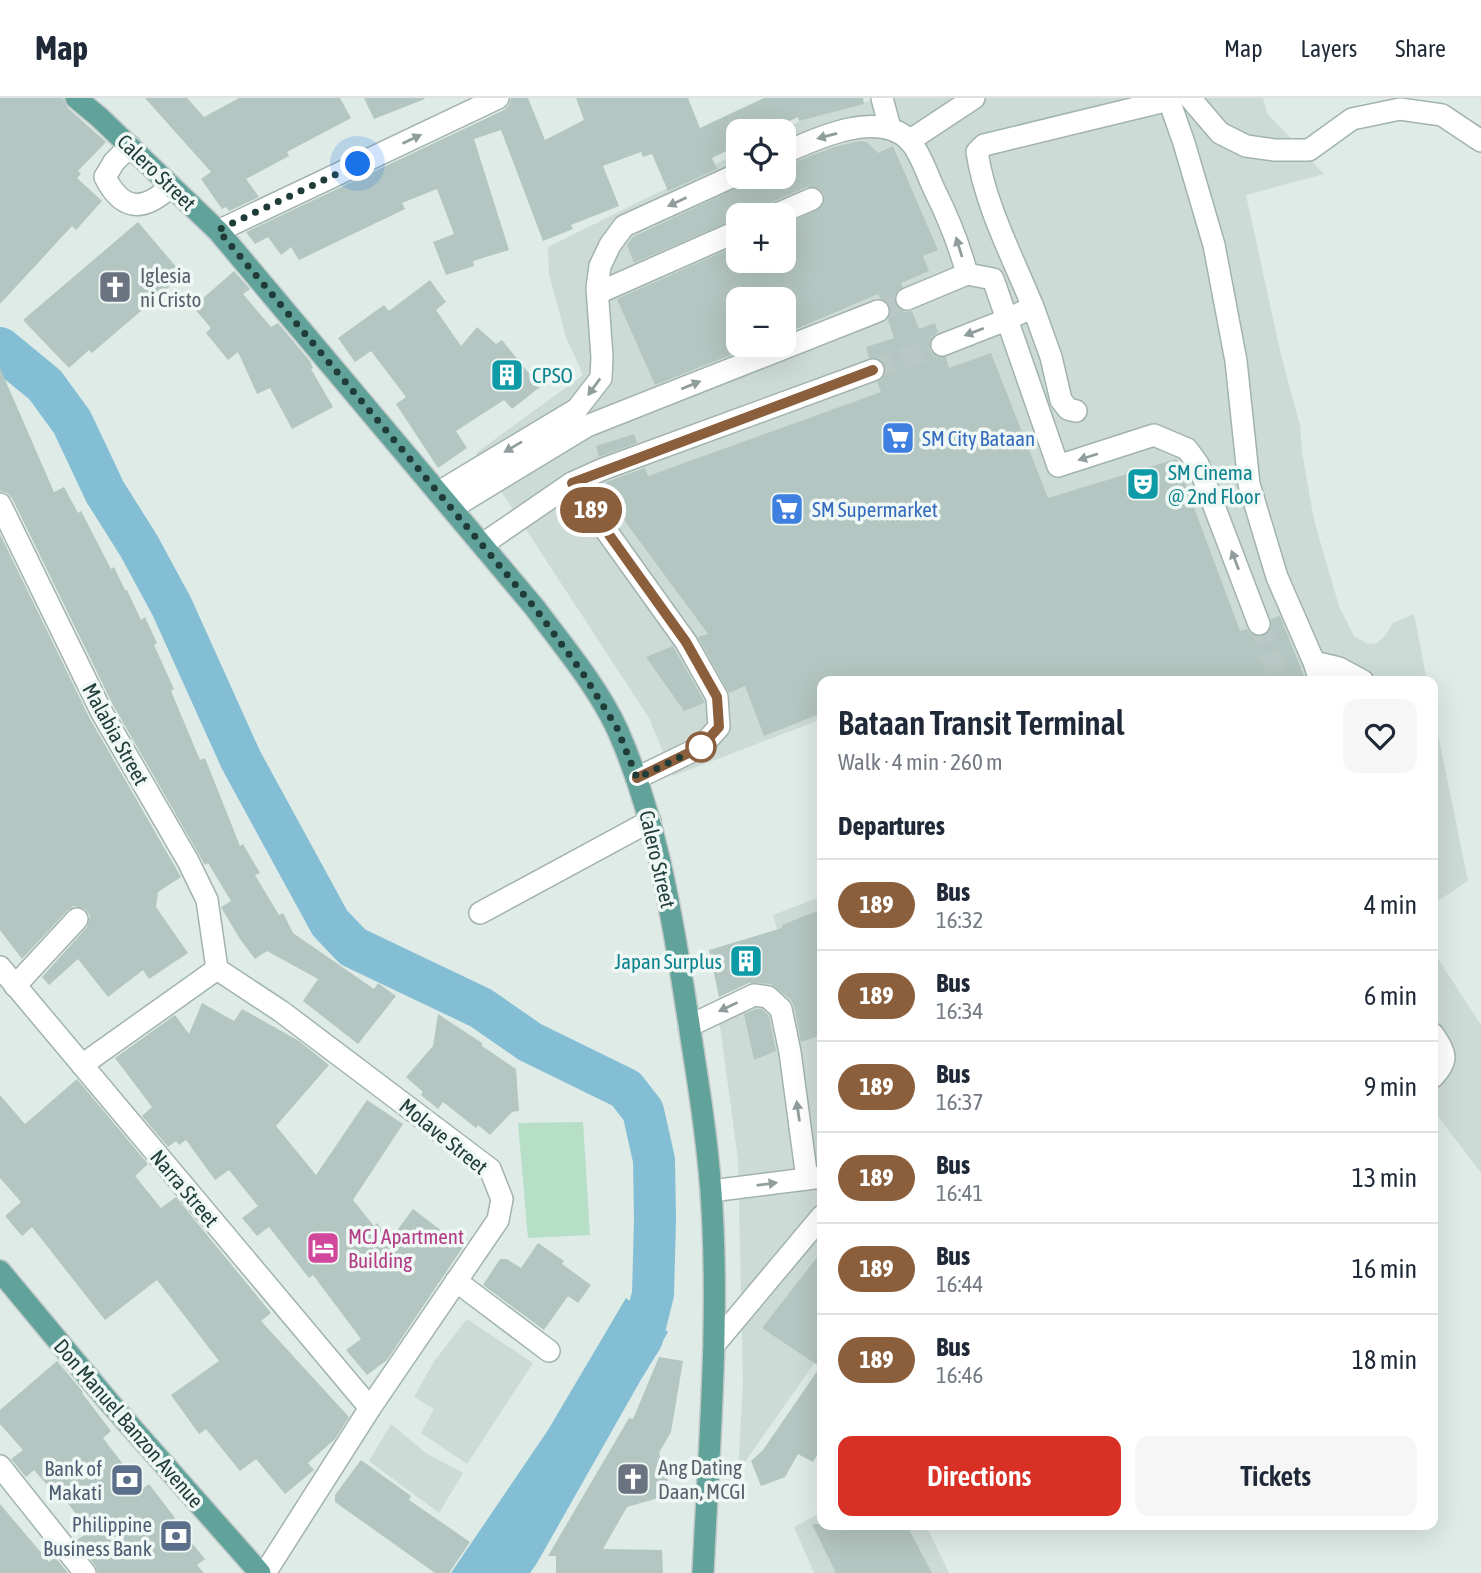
<!DOCTYPE html>
<meta charset="utf-8">
<style>
body{margin:0;font-family:"Asap Condensed",sans-serif;background:#f6f6f7;color:#1f2937;height:100vh;display:flex;flex-direction:column;font-size:26px;white-space:nowrap}
*{box-sizing:border-box;margin:0}
p{font-size:23px;color:#747a83}
.icon{flex:none;width:38px;height:38px;fill:none;stroke:currentColor;stroke-width:2;stroke-linecap:round;stroke-linejoin:round}
.map{position:relative;flex:1;overflow:hidden}
.details{position:absolute;left:817px;top:578px;width:621px;height:854px;display:flex;flex-direction:column;background:#fff;border-radius:14px;box-shadow:0 7px 28px #0002}
.details>*{flex:none}
.badge{padding:0 14px;border-radius:23px;font-size:24px;line-height:46px}
.buttons{position:absolute;left:726px;top:21px;display:grid;gap:14px}
.buttons a{display:grid;place-items:center;width:70px;height:70px;border-radius:14px;background:#fff;box-shadow:0 7px 28px #0002;font-size:35px}
.you{position:absolute;width:35px;height:35px;margin:-18px;border:5px solid #fff;border-radius:50%;background:#1a73e8;box-shadow:0 0 0 10px #1a73e833}
.map>.badge{position:absolute;translate:-50% -50%;box-shadow:0 0 0 4px #fff}
h2{padding:0 21px;font-size:26px;line-height:63px}
.round{display:grid;place-items:center;flex:none;width:74px;height:74px;border-radius:14px;background:#f6f6f7}
.summary{display:flex;align-items:center;justify-content:space-between;height:119px;padding:0 21px}
h1{font-size:33px;font-weight:600;line-height:52px}
.primary-button{display:flex;gap:14px;margin-top:auto;padding:14px 21px}
.primary-button a{flex:1;height:80px;border-radius:14px;background:#d93025;color:#fff;font-size:28px;font-weight:600;line-height:80px;text-align:center}
.primary-button a+a{background:#f6f6f7;color:#1f2937}
ul{padding:0;list-style:none}
li{display:flex;align-items:center;gap:21px;height:91px;padding:0 21px;border-top:2px solid #e0e1e3}
li div{flex:1}
li b{display:block;font-size:26px}
li em{font-style:normal}
li .badge{min-width:77px;font-weight:700;text-align:center}
header{display:flex;align-items:center;gap:42px;box-sizing:border-box;height:98px;padding:0 35px;background:#fff;border-bottom:2px solid #e0e1e3}
header strong{font-size:33px}
nav{display:flex;gap:38px;margin-inline-start:auto;font-size:24px}
.map>svg:first-child{display:block}
.built{fill:#cddbd6;fill-rule:evenodd}
.green{fill:#b7dec6}
.water{fill:#84bed4}
.lines{fill:none;stroke-linecap:round;stroke-linejoin:round}
.river{stroke:#84bed4;stroke-width:42}
.building{fill:#b4c6c1}
.minor-tunnel{stroke:#b9c8c4;stroke-width:21;stroke-dasharray:21 10;stroke-linecap:butt}
.minor-casing{stroke:#a2b3af;stroke-width:24}
.major-casing{stroke:#c0c8c7;stroke-width:24}
.minor{stroke:#fff;stroke-width:21}
.major{stroke:#61a39a;stroke-width:21}
.oneway{fill:#8f9e9c}
.line-casing{stroke:#fff;stroke-width:16}
.line{stroke:#8b5e3c;stroke-width:10}
.walk{stroke:#1f3c38;stroke-width:7;stroke-dasharray:0 12.6}
.stop-dot{fill:#fff;stroke:#8b5e3c;stroke-width:3.5}
.labels{text-anchor:middle;dominant-baseline:central;stroke-width:7;stroke-linejoin:round;paint-order:stroke}
.street-label{font-size:21px;fill:#1f3c38;stroke:#f0f8f5}
.worship-label{font-size:21px;fill:#5b616d;stroke:#f0f8f5;text-anchor:start}
.culture-label{font-size:21px;fill:#0d838f;stroke:#f0f8f5;text-anchor:start}
.shop-label{font-size:21px;fill:#366cbe;stroke:#f0f8f5;text-anchor:start}
.hotel-label{font-size:21px;fill:#b23c85;stroke:#f0f8f5;text-anchor:start}
.service-label{font-size:21px;fill:#4e5e75;stroke:#f0f8f5;text-anchor:end}
</style>
<header>
<strong>Map</strong>
<nav><a>Map</a><a>Layers</a><a>Share</a></nav>
</header>
<div class="map">
<svg width="1481" height="1475" viewBox="0 0 1481 1475">
<rect width="100%" height="100%" fill="#dfebe7"/>
<g class="built">
<path d="M880 0H1263L1267 15 1324 76 1246 97 1281 257 1300 327 1302 354 1314 422 1339 508 1354 538 1366 545 1375 546 1384 539 1393 525 1414 516 1427 583H822V621L673 678 649 620 476 355 583 277 566 239 549 177 548 149 738 55V79H784V33H781L809 19ZM738 117H784V163H738ZM738 201H784V247H738Z"/>
<polygon points="1433,612 1468,783 1433,806"/>
<polygon points="822,798 822,1254 738,1374 743,1286 738,1062 717,906 789,876 773,817"/>
<polygon points="1433,853 1481,927 1481,1075 1433,1012"/>
<polygon points="467,1221 533,1265 467,1366 421,1335 434,1311 414,1299 435,1262"/>
<polygon points="391,1326 426,1355 463,1375 439,1415 369,1363"/>
<polygon points="822,1414 822,1426 925,1426 949,1475 814,1475 794,1429"/>
</g>
<polygon class="green" points="583,1024 590,1137 528,1140 518,1025"/>
<polygon class="water" points="626,1200 668,1234 537,1465 530,1475 451,1475 548,1332"/>
<g class="lines">
<polyline class="river" points="0,250 45,287 72,324 105,394 139,448 172,509 241,662 330,825 353,849 481,910 530,944 626,991 643,1013 654,1062 655,1122 653,1196 642,1240 624,1269"/>
</g>
<g class="building">
<polygon points="0,0 63,0 68,10 106,44 78,73 81,76 77,80 102,103 76,132 72,128 0,206"/>
<polygon points="145,0 187,0 204,19 239,0 340,0 351,20 287,54 289,58 246,81 259,99 229,113 226,109 222,111 201,81 211,74"/>
<polygon points="364,0 424,0 425,1 374,21"/>
<polygon points="511,0 528,0 545,42 584,22 576,0 688,0 700,30 764,0 863,0 864,6 799,23 798,19 777,29 761,33 738,33 738,47 712,60 717,71 668,93 652,56 643,59 641,54 603,68 619,108 571,127 573,131 543,143 501,32 474,41 509,152 473,163 474,168 446,177 433,144 454,136 437,91 402,105 405,111 299,162 291,149 281,157 268,139 255,146 246,134 504,12 509,7"/>
<polygon points="860,43 867,44 878,55 893,48 938,152 923,158 929,173 901,185 903,189 894,199 895,207 905,214 912,213 919,231 935,225 938,234 931,239 930,251 934,258 946,259 949,270 991,255 1048,400 1176,361 1240,533 1247,531 1251,537 1263,538 1270,534 1271,521 1280,518 1306,583 822,583 822,615 764,638 745,588 729,595 698,539 708,536 605,396 609,394 606,384 645,370 648,378 881,294 877,284 883,280 885,268 881,262 869,260 866,249 894,240 888,222 891,216 890,209 887,203 880,200 878,196 784,236 784,201 738,201 738,254 655,287 617,201 738,147 738,163 784,163 784,127 822,109 824,96 819,90 807,89 770,105 764,111 749,117 738,117 738,120 634,165 627,147 633,139 749,84 760,79 784,79 784,68 834,49"/>
<polygon points="138,124 183,177 92,255 89,252 69,270 23,222"/>
<polygon points="234,173 250,191 243,196 271,229 278,225 310,263 313,270 311,271 333,309 292,331 270,290 257,296 238,254 228,262 206,235 211,230 193,209"/>
<polygon points="430,182 446,204 436,212 461,248 477,229 496,246 502,242 540,289 512,311 504,302 456,333 467,350 438,370 396,306 406,299 371,253 355,264 338,240 384,207 389,213"/>
<polygon points="0,270 54,394 64,389 78,415 81,413 111,471 114,469 125,492 127,492 141,522 145,519 157,545 154,547 174,591 171,593 200,662 205,660 240,748 243,746 260,775 255,777 279,817 283,815 293,835 374,891 378,885 396,898 358,946 303,903 318,881 267,853 255,861 240,841 222,811 221,809 231,803 208,765 205,767 113,607 12,400 7,395 0,393"/>
<polygon points="634,336 637,345 599,359 596,348"/>
<polygon points="0,436 89,619 181,779 158,794 156,809 188,855 149,881 143,872 108,899 78,861 49,887 42,879 87,829 90,818 85,811 74,808 68,812 22,861 0,832"/>
<polygon points="673,548 704,603 704,605 684,613 646,559"/>
<polygon points="822,811 822,937 801,944 794,908 790,901 771,886 749,885 719,899 709,852 782,830 782,827"/>
<polygon points="202,905 234,923 242,911 299,943 329,967 276,1028 316,1077 367,1002 403,1026 353,1102 374,1128 377,1125 390,1142 413,1111 463,1149 387,1262 367,1277 346,1252 361,1241 313,1177 309,1180 269,1129 257,1138 242,1120 258,1108 229,1072 215,1082 186,1042 179,1047 176,1043 168,1049 142,1018 152,1009 115,960 175,917 189,936"/>
<polygon points="756,911 762,911 769,918 776,953 754,962 744,916"/>
<polygon points="438,916 482,945 482,948 516,971 519,1013 512,1014 490,1037 478,1027 476,1030 443,1004 438,1011 421,997 423,994 406,979 433,948"/>
<polygon points="77,981 148,1066 135,1078 161,1110 176,1099 271,1215 261,1223 349,1319 335,1341 308,1365 314,1372 285,1396 256,1361 240,1373 206,1331 199,1336 171,1297 219,1263 157,1182 105,1222 32,1129 22,1138 5,1118 21,1104 0,1080 0,997 25,1026"/>
<polygon points="538,1145 564,1163 562,1166 591,1187 578,1205 568,1198 544,1232 483,1187 500,1161 507,1161 521,1170"/>
<polygon points="822,1153 822,1350 813,1364 798,1356 785,1379 761,1388 751,1363 763,1352 820,1269 762,1230"/>
<polygon points="659,1259 683,1263 671,1334 659,1355 672,1396 627,1409 603,1451 662,1452 663,1475 556,1475 556,1458 548,1458 629,1320 633,1321"/>
<polygon points="57,1263 83,1294 82,1295 111,1333 103,1340 142,1391 149,1386 175,1420 173,1422 205,1461 197,1467 204,1475 98,1475 95,1467 76,1443 89,1433 53,1386 49,1389 34,1372 26,1379 11,1361 23,1352 0,1326 0,1312"/>
<polygon points="361,1362 411,1398 409,1402 470,1444 449,1475 435,1475 335,1404 335,1397"/>
<polygon points="0,1406 49,1464 55,1459 68,1475 0,1475"/>
<polygon points="812,1426 906,1426 932,1475 836,1475"/>
</g>
<g class="lines">
<g class="minor-tunnel">
<polyline points="878,213 907,201"/>
<polyline points="873,272 942,247"/>
<polyline points="1259,526 1280,583"/>
</g>
<defs>
<g id="minor">
<polyline points="882,0 890,30"/>
<polyline points="1190,0 1220,35 1246,48 1274,52 1309,52 1352,21 1400,11 1442,17 1481,43"/>
<polyline points="909,43 974,0"/>
<path d="M130 48 114 64 105 79C123 115 145 113 171 88"/>
<path d="M784 55C817 40 879 11 910 43 921 56 927 76 934 91 948 119 959 146 967 176L907 201"/>
<polyline points="775,117 812,101"/>
<polyline points="218,133 498,0"/>
<polyline points="967,176 993,181 1058,368 1154,337 1187,351 1198,366 1259,526"/>
<polyline points="598,195 738,133"/>
<path d="M1033 209C1013 160 985 107 977 54L984 47 1169 2 1184 45 1214 147 1236 263 1249 386 1277 479 1314 564 1320 583"/>
<polyline points="942,247 1006,222 1033,209 1051,259 1061,302 1068,311 1076,313"/>
<polyline points="572,385 686,544 717,599 719,629 701,649 637,680"/>
<polyline points="439,394 577,311 601,280 602,259 597,190 600,168 610,147 624,128 738,76"/>
<polyline points="0,406 101,613 188,763 207,802 217,871"/>
<polyline points="452,410 587,328 878,213"/>
<polyline points="483,446 572,385 603,371 873,272"/>
<polyline points="1314,564 1339,570 1363,583"/>
<polyline points="480,815 650,723"/>
<polyline points="0,869 370,1310"/>
<polyline points="217,871 282,914 490,1071 502,1101 498,1122 370,1310 265,1475"/>
<polyline points="15,888 77,821"/>
<polyline points="689,928 754,897 768,899 781,911 790,954 807,1081"/>
<path d="M1433 936C1445 955 1450 961 1433 979"/>
<polyline points="82,967 217,871"/>
<polyline points="711,1093 822,1079"/>
<polyline points="456,1183 549,1253"/>
<polyline points="714,1247 822,1118"/>
<polyline points="0,1368 85,1475"/>
</g>
<g id="major">
<path d="M76 0 99 19 218 133 535 510C564 549 598 589 618 633 654 715 670 806 684 894 694 960 706 1027 711 1094 720 1221 709 1348 703 1475"/>
<polyline points="0,1173 109,1304 260,1475"/>
</g>
</defs>
<use href="#minor" class="minor-casing"/>
<use href="#major" class="major-casing"/>
<use href="#minor" class="minor"/>
<use href="#major" class="major"/>
</g>
<defs><path id="oneway-solid" d="M-6-.8H1V-3.2L6.5 0L1 3.2V.8H-6Z" transform="scale(1.75)"/></defs>
<g class="oneway">
<use href="#oneway-solid" transform="translate(827 38) rotate(165)"/>
<use href="#oneway-solid" transform="translate(412 41) rotate(-25)"/>
<use href="#oneway-solid" transform="translate(677 104) rotate(155)"/>
<use href="#oneway-solid" transform="translate(959 149) rotate(-107)"/>
<use href="#oneway-solid" transform="translate(974 234) rotate(159)"/>
<use href="#oneway-solid" transform="translate(691 287) rotate(-22)"/>
<use href="#oneway-solid" transform="translate(594 289) rotate(126)"/>
<use href="#oneway-solid" transform="translate(513 349) rotate(149)"/>
<use href="#oneway-solid" transform="translate(1088 359) rotate(162)"/>
<use href="#oneway-solid" transform="translate(1235 462) rotate(-111)"/>
<use href="#oneway-solid" transform="translate(728 909) rotate(155)"/>
<use href="#oneway-solid" transform="translate(798 1013) rotate(-98)"/>
<use href="#oneway-solid" transform="translate(767 1086) rotate(-7)"/>
</g>
<g class="lines">
<defs>
<polyline id="line" points="637,680 701,649 719,629 717,599 686,544 572,385 873,272"/>
</defs>
<use href="#line" class="line-casing"/>
<use href="#line" class="line"/>
<polyline class="walk" points="358,66 218,132 535,510 582,574 617,630 637,680 701,649"/>
</g>
<defs>
<symbol id="church-square" viewBox="-11 -11 22 22"><rect x="-9" y="-9" width="18" height="18" rx="4" fill="#6b7280" stroke="#f0f8f5"/><path d="M-1.2-6h2.4v3.5h3.3v2.4h-3.3V6h-2.4V-.1h-3.3v-2.4h3.3Z" fill="#fff"/></symbol>
<symbol id="building-square" viewBox="-11 -11 22 22"><rect x="-9" y="-9" width="18" height="18" rx="4" fill="#0f9aa8" stroke="#f0f8f5"/><path d="M-4-6H4V6H1V3H-1V6H-4ZM-2.5-4.3h1.7v1.8h-1.7ZM.8-4.3h1.7v1.8H.8ZM-2.5-1h1.7V.8h-1.7ZM.8-1h1.7V.8H.8Z" fill="#fff"/></symbol>
<symbol id="supermarket-square" viewBox="-11 -11 22 22"><rect x="-9" y="-9" width="18" height="18" rx="4" fill="#3f7fe0" stroke="#f0f8f5"/><path d="M-6-5.5h2.5l.6 2H6L4.5 2H-2.5L-4.4-4H-6ZM-1.5 3.2a1.3 1.3 0 1 0 .1 0ZM3 3.2a1.3 1.3 0 1 0 .1 0Z" fill="#fff"/></symbol>
<symbol id="theatre-square" viewBox="-11 -11 22 22"><rect x="-9" y="-9" width="18" height="18" rx="4" fill="#0f9aa8" stroke="#f0f8f5"/><path d="M-5-5.5Q0-4 5-5.5V0Q5 5 0 6Q-5 5-5 0ZM-3.3-2.5H-1v1.5H-3.3ZM1-2.5H3.3v1.5H1ZM-2.8 1Q0 5.5 2.8 1Z" fill="#fff"/></symbol>
<symbol id="hotel-square" viewBox="-11 -11 22 22"><rect x="-9" y="-9" width="18" height="18" rx="4" fill="#d1479c" stroke="#f0f8f5"/><path d="M-6-4.5h1.5V1H6V5H4.5V3h-9V5H-6ZM-4 0a1.8 1.8 0 1 1 3.6 0ZM.5 0V-2.5h3Q6-2.5 6 0Z" fill="#fff"/></symbol>
<symbol id="bank-square" viewBox="-11 -11 22 22"><rect x="-9" y="-9" width="18" height="18" rx="4" fill="#5c6f8a" stroke="#f0f8f5"/><path d="M-6-4H6V4H-6ZM0-2.3a2.3 2.3 0 1 0 0 4.6a2.3 2.3 0 1 0 0-4.6Z" fill="#fff"/></symbol>
</defs>
<g fill-rule="evenodd">
<use href="#church-square" x="96" y="170" width="38" height="38"/>
<use href="#building-square" x="488" y="258" width="38" height="38"/>
<use href="#supermarket-square" x="879" y="321" width="38" height="38"/>
<use href="#theatre-square" x="1124" y="367" width="38" height="38"/>
<use href="#supermarket-square" x="768" y="392" width="38" height="38"/>
<use href="#building-square" x="727" y="844" width="38" height="38"/>
<use href="#hotel-square" x="304" y="1131" width="38" height="38"/>
<use href="#church-square" x="614" y="1362" width="38" height="38"/>
<use href="#bank-square" x="108" y="1363" width="38" height="38"/>
<use href="#bank-square" x="157" y="1419" width="38" height="38"/>
</g>
<circle class="stop-dot" cx="701" cy="649" r="14"/>
<g class="labels">
<g class="street-label">
<text transform="translate(157 74) rotate(44)">Calero Street</text>
<text transform="translate(116 636) rotate(61)">Malabia Street</text>
<text transform="translate(658 761) rotate(77)">Calero Street</text>
<text transform="translate(444 1038) rotate(39)">Molave Street</text>
<text transform="translate(185 1090) rotate(50)">Narra Street</text>
<text transform="translate(129 1325) rotate(49)">Don Manuel Banzon Avenue</text>
</g>
<g class="worship-label">
<text x="140" y="177">Iglesia<tspan x="140" dy="24">ni Cristo</tspan></text>
<text x="658" y="1369">Ang Dating<tspan x="658" dy="24">Daan, MCGI</tspan></text>
</g>
<g class="culture-label">
<text x="532" y="277">CPSO</text>
<text x="1168" y="374">SM Cinema<tspan x="1168" dy="24">@ 2nd Floor</tspan></text>
<text x="722" y="863" text-anchor="end">Japan Surplus</text>
</g>
<g class="shop-label">
<text x="922" y="340">SM City Bataan</text>
<text x="812" y="411">SM Supermarket</text>
</g>
<g class="hotel-label">
<text x="348" y="1138">MCJ Apartment<tspan x="348" dy="24">Building</tspan></text>
</g>
<g class="service-label">
<text x="102" y="1370">Bank of<tspan x="102" dy="24">Makati</tspan></text>
<text x="152" y="1426">Philippine<tspan x="152" dy="24">Business Bank</tspan></text>
</g>
</g>
</svg>
<div class="buttons">
<a><svg class="icon" aria-label="locate" viewBox="0 0 24 24"><circle cx="12" cy="12" r="6"/><path d="M12 2v4M12 18v4M2 12h4M18 12h4"/></svg></a>
<a>+</a>
<a>−</a>
</div>
<div class="you" style="left:358px;top:66px"></div>
<b class="badge" style="left:591px;top:412px;background:#8b5e3c;color:#fff">189</b>
<section class="details">
<div class="summary"><div><h1>Bataan Transit Terminal</h1><p>Walk · 4 min · 260 m</p></div><a class="round"><svg class="icon" aria-label="heart" viewBox="0 0 24 24"><path d="M12 20l-8-8c-3-5 5-10 8-4 3-6 11-1 8 4z"/></svg></a></div>
<h2>Departures</h2>
<ul>
<li><span class="badge" style="background:#8b5e3c;color:#fff">189</span><div><b>Bus</b><p>16:32</p></div><em>4 min</em></li>
<li><span class="badge" style="background:#8b5e3c;color:#fff">189</span><div><b>Bus</b><p>16:34</p></div><em>6 min</em></li>
<li><span class="badge" style="background:#8b5e3c;color:#fff">189</span><div><b>Bus</b><p>16:37</p></div><em>9 min</em></li>
<li><span class="badge" style="background:#8b5e3c;color:#fff">189</span><div><b>Bus</b><p>16:41</p></div><em>13 min</em></li>
<li><span class="badge" style="background:#8b5e3c;color:#fff">189</span><div><b>Bus</b><p>16:44</p></div><em>16 min</em></li>
<li><span class="badge" style="background:#8b5e3c;color:#fff">189</span><div><b>Bus</b><p>16:46</p></div><em>18 min</em></li>
</ul>
<div class="primary-button"><a>Directions</a><a>Tickets</a></div>
</section>
</div>
